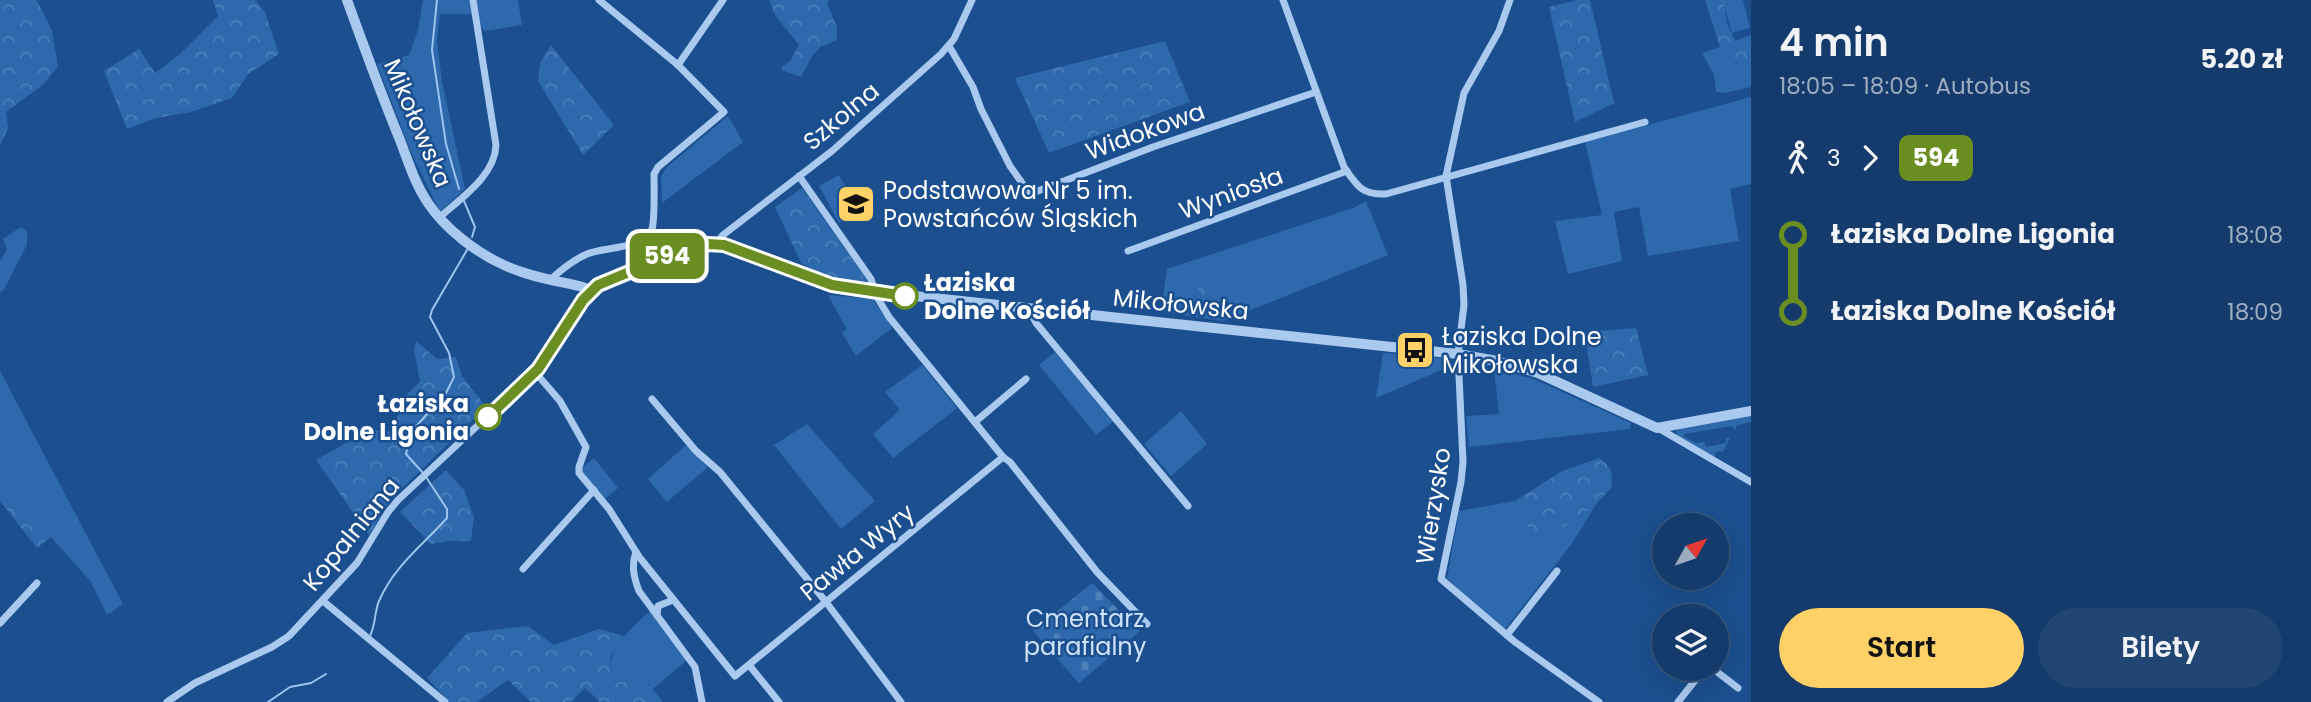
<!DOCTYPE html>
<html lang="pl">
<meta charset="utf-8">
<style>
body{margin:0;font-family:Poppins,sans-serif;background:#214673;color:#f1f3f6;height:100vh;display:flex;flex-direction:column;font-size:26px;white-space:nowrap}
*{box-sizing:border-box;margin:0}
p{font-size:23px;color:#9dadc1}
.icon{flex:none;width:38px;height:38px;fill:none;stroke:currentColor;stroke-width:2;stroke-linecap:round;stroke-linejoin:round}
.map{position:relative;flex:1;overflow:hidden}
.drawer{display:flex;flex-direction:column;background:#143b6b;width:560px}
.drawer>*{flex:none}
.badge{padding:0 14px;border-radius:10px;font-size:24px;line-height:46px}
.needle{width:46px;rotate:50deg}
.fabs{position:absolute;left:1652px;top:513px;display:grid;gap:14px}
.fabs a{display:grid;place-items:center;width:77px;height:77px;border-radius:50%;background:#143b6b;box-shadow:0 7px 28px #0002,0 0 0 2px #33557e;font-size:35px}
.map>.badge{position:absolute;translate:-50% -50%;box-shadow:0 0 0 4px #fff}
.legs{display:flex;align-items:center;gap:10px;height:77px;padding:0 28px;font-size:23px}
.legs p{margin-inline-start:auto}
.summary{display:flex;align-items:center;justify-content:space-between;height:119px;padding:0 28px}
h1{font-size:38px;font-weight:600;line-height:52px}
.button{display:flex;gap:14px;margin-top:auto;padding:14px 28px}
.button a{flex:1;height:80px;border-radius:42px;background:#ffd166;color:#111;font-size:28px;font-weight:600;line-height:80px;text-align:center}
.button a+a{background:#214673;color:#f1f3f6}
ul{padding:0 28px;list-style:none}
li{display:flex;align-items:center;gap:24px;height:77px;font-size:26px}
li i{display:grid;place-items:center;width:10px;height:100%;margin:0 9px;background:currentColor}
li i::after{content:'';width:18px;height:18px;margin:-9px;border:5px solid;border-radius:50%;background:#143b6b}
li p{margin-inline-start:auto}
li:first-child i{background:linear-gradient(#0000 50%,currentColor 0)}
li:last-child i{background:linear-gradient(currentColor 50%,#0000 0)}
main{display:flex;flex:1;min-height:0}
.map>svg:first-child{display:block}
.green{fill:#2e69ad}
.forest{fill:url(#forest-crowns)}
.cemetery{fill:url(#cemetery-stones)}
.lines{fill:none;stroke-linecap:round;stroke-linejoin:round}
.stream{stroke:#9cc4f0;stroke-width:2}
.minor{stroke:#a9c9ee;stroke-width:7}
.tertiary{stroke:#a9c9ee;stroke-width:10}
.line-1-casing{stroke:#fff;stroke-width:16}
.line-1{stroke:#6b8e23;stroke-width:10}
.stop-1-dot{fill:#fff;stroke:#6b8e23;stroke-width:3.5}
.labels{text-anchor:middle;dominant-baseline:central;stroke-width:5;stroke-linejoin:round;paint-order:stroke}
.street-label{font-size:24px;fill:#fff;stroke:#1b4f8f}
.poi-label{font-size:24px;fill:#fff;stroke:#1b4f8f;text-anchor:start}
.stop-label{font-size:24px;font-weight:bold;fill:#fff;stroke:#1b4f8f;text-anchor:start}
.park-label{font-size:24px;fill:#cfe3fa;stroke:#1b4f8f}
</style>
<main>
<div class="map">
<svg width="1751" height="702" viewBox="0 0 1751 702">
<defs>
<pattern id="forest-crowns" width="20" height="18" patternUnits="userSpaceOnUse" patternTransform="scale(1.75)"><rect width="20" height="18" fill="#2e69ad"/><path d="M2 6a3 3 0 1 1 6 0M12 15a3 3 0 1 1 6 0" fill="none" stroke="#4d80b9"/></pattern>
<pattern id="cemetery-stones" width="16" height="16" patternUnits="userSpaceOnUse" patternTransform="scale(1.75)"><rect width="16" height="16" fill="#2e69ad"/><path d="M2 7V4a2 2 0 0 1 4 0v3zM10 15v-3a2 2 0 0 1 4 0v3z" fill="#4d80b9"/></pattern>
</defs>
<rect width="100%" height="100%" fill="#1b4f8f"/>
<g class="green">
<polygon points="423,0 518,0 522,25 484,31 473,14 440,14 437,41 442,81 465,189 440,212 411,152 377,64 409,55 418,30"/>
<polygon points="1727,0 1743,0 1750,28 1732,33 1724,5"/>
<polygon points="1720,47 1739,65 1751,63 1751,87 1724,93 1716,92 1714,75 1702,53"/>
<polygon points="1751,97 1751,184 1730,189 1739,241 1648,256 1639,207 1614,212 1622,261 1568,274 1555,221 1602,215 1585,142"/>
<polygon points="728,116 743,142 662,203 661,176 668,166"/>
<polygon points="839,175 859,212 839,223 819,186"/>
<polygon points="1366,201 1388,255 1223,321 1161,312 1167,269 1353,208"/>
<polygon points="21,227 27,231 27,245 3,291 0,292 0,261 7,250 3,239"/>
<polygon points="828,295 873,299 892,328 856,356 842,333 847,329"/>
<polygon points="1055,352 1114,421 1096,435 1039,365"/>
<polygon points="1383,353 1450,359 1451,366 1376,398"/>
<polygon points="922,365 957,408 893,458 873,434 900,410 885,392"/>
<polygon points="1494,368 1536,380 1631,423 1630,429 1469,447 1466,416 1499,414"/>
<polygon points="0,371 123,604 107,615 91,582 51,537 30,525 0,480"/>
<polygon points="1181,411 1207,444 1171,476 1144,444"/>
<polygon points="1751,414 1751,422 1737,425 1735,430 1732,426 1684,434 1684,437 1696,443 1704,442 1706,447 1726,443 1726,438 1730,438 1723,452 1717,451 1714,457 1677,436 1676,432 1677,428"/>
<polygon points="807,424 875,501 841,529 774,445"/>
<polygon points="686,445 708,467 667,502 648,479"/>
<polygon points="594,458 618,488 605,499 583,474 581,469"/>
<polygon points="1515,501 1532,536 1566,526 1597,503 1573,542 1505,629 1467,598 1447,578 1459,511"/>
<path d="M651 610 688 659 653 689 642 676 621 682 610 669C612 643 633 627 651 610Z"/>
</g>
<g class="forest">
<polygon points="0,0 37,0 52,31 58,66 44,84 6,112 8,128 0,146"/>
<polygon points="213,0 255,0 265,12 279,54 248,74 232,98 191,112 156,118 127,129 104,71 139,49 155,73 179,55 218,16"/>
<polygon points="769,0 829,0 827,4 837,27 837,40 820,47 812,56 801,77 784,71 781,68 790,61 799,45 775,15"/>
<polygon points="1577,0 1590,0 1614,103 1575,122 1549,7"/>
<polygon points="1705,0 1727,0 1724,5 1727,23 1735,41 1751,35 1751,63 1739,65 1720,47"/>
<polygon points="1165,41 1190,102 1049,153 1015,78"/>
<polygon points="551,45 614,125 583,155 538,81 540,63"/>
<polygon points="802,188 870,284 867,287 832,280 801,263 775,207"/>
<polygon points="1211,277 1223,312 1215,315 1195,313 1199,281"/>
<polygon points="1636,328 1648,375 1593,387 1585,332"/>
<polygon points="416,341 437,359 456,357 462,376 486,407 390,500 369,535 316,460 367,431 394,431 402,400 420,381 414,350"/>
<polygon points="1600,458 1611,469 1612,487 1597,503 1566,526 1532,536 1515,501 1562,471"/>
<polygon points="446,470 464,490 474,517 471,541 448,541 431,544 400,512"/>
<polygon points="0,480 30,525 51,537 37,548 0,501"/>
<polygon points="528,626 554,645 599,629 624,636 611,656 610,669 621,682 642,676 663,702 600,702 585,688 571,702 531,702 508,680 477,702 449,702 427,678 467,633"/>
</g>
<polygon class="cemetery" points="1092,583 1140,631 1079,683 1033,631"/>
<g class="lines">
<g class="stream">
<polyline points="437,0 432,50 446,144 459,189"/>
<polyline points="464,201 475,227 472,237"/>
<polyline points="423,473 406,454 411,432 446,393 454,377 449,353 430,317 432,310 467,250"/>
<path d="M369 638C376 626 374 613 379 601 394 566 422 546 447 518V509L426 477"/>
<polyline points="268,702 290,687 311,683 326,674"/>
</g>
<g class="minor">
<path d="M1283 0 1344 167C1357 186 1362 195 1386 194L1645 122"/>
<polyline points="1510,0 1499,31 1464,93 1446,176 1463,285 1464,305 1458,354 1463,462 1461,482 1441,579 1515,642 1599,702"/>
<polyline points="949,46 973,87 981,109 1010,166 1030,194 1153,147 1316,92"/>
<polyline points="678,65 723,0"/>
<polyline points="799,176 871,279 877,297 889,317 1003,457 1010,462 1097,572 1147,624"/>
<path d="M439 218C461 198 495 176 496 145L473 0"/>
<polyline points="716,244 723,235 832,151 941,54 954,39 972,0"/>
<polyline points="1128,251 1347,171"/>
<path d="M551 279C562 269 573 260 587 254 604 247 644 249 652 229 655 219 654 186 654 174L658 167 724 112 678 65 599 0"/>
<polyline points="1029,309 1036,323 1188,506"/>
<polyline points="535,372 560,401 586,447 579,467 579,473 609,509 640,558 735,676 1003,457"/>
<polyline points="652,399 696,451 720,472 826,602 901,702"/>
<polyline points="975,422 1026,379"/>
<polyline points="1658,428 1751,482"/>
<path d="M636 552C631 566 634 578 639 591L695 667 702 702"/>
<polyline points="523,569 594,490"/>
<polyline points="323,601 445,702"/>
<polyline points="657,615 658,606 673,600"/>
<polyline points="0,623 37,583"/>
<polyline points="1507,635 1557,571"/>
<polyline points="749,665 779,702"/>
<polyline points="1712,668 1738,688"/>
<polyline points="167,702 195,683 272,647 289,636 357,563 388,512 398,500 538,369 591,291"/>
<polyline points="1678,702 1705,668"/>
</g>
<path class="tertiary" d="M347 0C364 47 381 94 400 140 408 161 415 184 428 203 445 229 478 254 506 266 530 277 558 281 583 287L591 291C611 275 673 250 698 245 709 243 721 244 731 247L832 285 858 290 1458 354 1497 361 1538 373 1657 428 1751 411"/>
</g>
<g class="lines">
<defs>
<polyline id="line-1" points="488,417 538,369 583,300 598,285 687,248 708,244 724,245 832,285 905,296"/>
</defs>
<use href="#line-1" class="line-1-casing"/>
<use href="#line-1" class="line-1"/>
</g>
<defs>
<symbol id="school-square" viewBox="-11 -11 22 22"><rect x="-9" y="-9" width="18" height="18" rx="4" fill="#ffd166" stroke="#1b4f8f"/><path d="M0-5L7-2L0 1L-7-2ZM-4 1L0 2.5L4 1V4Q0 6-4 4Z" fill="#111"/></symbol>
<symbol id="bus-square" viewBox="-11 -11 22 22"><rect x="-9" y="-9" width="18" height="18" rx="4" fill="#ffd166" stroke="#1b4f8f"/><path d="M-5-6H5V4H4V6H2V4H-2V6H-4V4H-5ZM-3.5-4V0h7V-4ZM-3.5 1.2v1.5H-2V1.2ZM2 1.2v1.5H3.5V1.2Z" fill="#111"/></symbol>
</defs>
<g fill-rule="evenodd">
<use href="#school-square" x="834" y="182" width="44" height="44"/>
<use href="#bus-square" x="1393" y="328" width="44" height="44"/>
</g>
<g class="stop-1-dot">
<circle cx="905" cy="296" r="12"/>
<circle cx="488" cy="417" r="12"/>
</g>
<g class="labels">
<g class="street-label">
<text transform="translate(841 116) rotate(-40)">Szkolna</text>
<text transform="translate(418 123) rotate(67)">Mikołowska</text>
<text transform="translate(1145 131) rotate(-20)">Widokowa</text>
<text transform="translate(1231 193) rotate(-20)">Wyniosła</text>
<text transform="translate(1181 304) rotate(6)">Mikołowska</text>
<text transform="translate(1433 506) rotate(-81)">Wierzysko</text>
<text transform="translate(351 534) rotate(-51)">Kopalniana</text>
<text transform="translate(857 552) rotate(-39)">Pawła Wyry</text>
</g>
<g class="poi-label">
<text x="883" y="190">Podstawowa Nr 5 im.<tspan x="883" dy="28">Powstańców Śląskich</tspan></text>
<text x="1442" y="336">Łaziska Dolne<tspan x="1442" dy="28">Mikołowska</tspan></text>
</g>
<g class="stop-label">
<text x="924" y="282">Łaziska<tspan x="924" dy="28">Dolne Kościół</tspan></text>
<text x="469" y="403" text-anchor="end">Łaziska<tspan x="469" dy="28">Dolne Ligonia</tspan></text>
</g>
<g class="park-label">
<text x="1085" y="618">Cmentarz<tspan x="1085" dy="28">parafialny</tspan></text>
</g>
</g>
</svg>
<div class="fabs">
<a><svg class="needle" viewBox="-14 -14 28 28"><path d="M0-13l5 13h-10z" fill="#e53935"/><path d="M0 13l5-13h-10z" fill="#9dadc1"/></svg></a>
<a><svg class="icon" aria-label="layers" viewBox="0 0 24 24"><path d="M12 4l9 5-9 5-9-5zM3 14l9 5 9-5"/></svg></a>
</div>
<b class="badge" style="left:667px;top:256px;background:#6b8e23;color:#fff">594</b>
</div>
<section class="drawer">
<div class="summary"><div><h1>4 min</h1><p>18:05 – 18:09 · Autobus</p></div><b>5.20 zł</b></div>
<div class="legs"><svg class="icon" aria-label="walk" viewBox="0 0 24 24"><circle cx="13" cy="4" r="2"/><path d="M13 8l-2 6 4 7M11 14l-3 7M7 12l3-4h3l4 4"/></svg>3<svg class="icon" aria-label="forward" viewBox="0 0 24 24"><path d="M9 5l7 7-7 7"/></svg><b class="badge" style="background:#6b8e23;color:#fff">594</b></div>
<ul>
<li><i style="color:#6b8e23"></i><b>Łaziska Dolne Ligonia</b><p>18:08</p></li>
<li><i style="color:#6b8e23"></i><b>Łaziska Dolne Kościół</b><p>18:09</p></li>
</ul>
<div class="button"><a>Start</a><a>Bilety</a></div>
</section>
</main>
